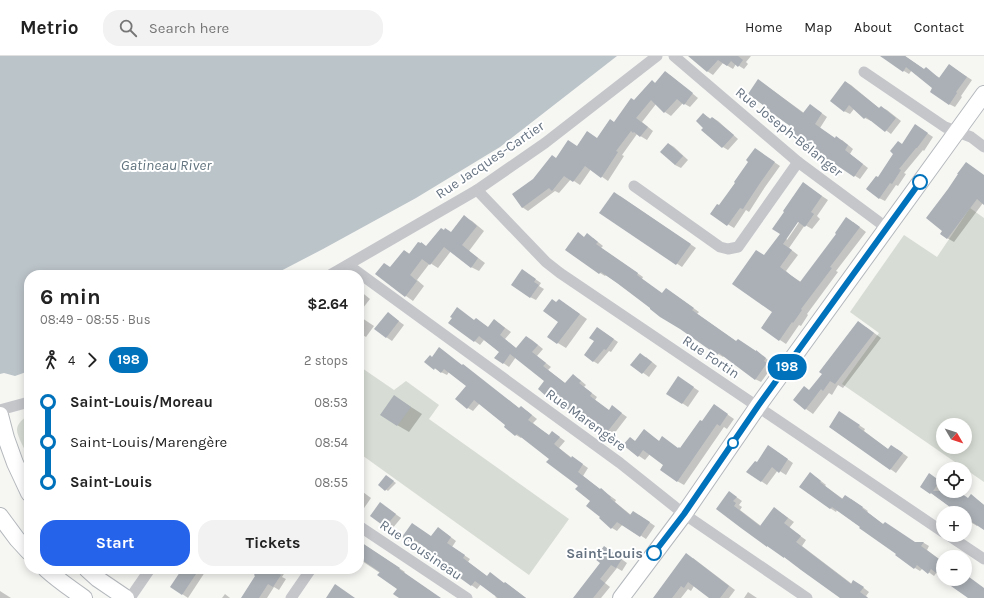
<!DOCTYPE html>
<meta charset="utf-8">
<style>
body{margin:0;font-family:Karla,sans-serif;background:#f2f2f2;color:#222;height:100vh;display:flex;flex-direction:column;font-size:15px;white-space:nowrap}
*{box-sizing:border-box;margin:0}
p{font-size:13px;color:#767676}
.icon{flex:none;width:22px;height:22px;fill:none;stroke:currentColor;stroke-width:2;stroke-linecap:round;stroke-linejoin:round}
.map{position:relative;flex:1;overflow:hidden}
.details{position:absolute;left:24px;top:214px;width:340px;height:304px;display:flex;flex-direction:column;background:#fff;border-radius:16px;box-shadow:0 2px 10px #0003}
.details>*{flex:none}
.badge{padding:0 8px;border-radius:13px;font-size:14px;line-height:26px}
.needle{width:26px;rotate:129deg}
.controls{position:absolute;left:936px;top:362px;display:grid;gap:8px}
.controls a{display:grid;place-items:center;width:36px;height:36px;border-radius:50%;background:#fff;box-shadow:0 2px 10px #0003;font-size:20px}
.map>.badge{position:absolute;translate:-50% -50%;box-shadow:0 0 0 2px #fff}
.legs{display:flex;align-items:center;gap:6px;height:44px;padding:0 16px;font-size:13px}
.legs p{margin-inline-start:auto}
.headline{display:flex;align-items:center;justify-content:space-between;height:68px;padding:0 16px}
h1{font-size:22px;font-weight:700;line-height:30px}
.action{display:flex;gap:8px;margin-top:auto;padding:8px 16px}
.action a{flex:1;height:46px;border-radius:16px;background:#2563eb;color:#fff;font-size:16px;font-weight:700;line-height:46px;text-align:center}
.action a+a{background:#f2f2f2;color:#222}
ul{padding:0 16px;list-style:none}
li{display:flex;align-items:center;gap:14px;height:40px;font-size:15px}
li i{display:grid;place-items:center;width:6px;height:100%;margin:0 5px;background:currentColor}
li i::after{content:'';width:10px;height:10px;margin:-5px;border:3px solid;border-radius:50%;background:#fff}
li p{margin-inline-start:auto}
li:first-child i{background:linear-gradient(#0000 50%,currentColor 0)}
li:last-child i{background:linear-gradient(currentColor 50%,#0000 0)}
header{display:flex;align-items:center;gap:24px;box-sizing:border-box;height:56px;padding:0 20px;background:#fff;border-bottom:1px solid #e0e0e0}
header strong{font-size:19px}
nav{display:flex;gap:22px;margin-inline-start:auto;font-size:14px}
.search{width:280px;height:36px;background:#f2f2f2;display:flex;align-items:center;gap:10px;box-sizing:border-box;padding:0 14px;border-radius:16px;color:#767676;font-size:15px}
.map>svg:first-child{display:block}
.green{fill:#d7ddd4;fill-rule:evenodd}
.water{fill:#bbc4c9}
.shadow{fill:#0003;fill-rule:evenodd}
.building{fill:#aab0b6}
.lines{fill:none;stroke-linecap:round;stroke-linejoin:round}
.secondary-casing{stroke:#b4b8bc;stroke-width:18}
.minor{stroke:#c4c6ca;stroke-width:11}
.secondary{stroke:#fff;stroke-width:16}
.line-1-casing{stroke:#fff;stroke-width:9}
.line-1{stroke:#0072bc;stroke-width:6}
.stop-1-dot{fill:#fff;stroke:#0072bc;stroke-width:2}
.labels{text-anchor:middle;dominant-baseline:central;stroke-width:4;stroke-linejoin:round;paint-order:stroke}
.street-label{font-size:14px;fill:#667382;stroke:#fff}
.stop-label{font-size:14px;font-weight:bold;fill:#667382;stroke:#fff;text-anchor:end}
.water-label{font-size:15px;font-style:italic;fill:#62747f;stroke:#fff}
</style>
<header>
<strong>Metrio</strong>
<div class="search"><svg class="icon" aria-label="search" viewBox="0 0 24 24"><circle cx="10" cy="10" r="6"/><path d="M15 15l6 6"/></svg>Search here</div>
<nav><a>Home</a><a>Map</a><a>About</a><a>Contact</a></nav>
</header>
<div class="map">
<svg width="984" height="542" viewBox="0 0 984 542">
<rect width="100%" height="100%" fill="#f6f6f3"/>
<g class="green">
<path d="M970 152 984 162V426L842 328 879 277 850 256 904 179 937 201ZM943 369H965V391H943Z"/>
<polygon points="359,310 394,334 406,325 439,349 429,363 569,463 529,519 359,397"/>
<path d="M27 360H29V402C26 396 17 380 17 374 17 368 22 364 27 360Z"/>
</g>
<polygon class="water" points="0,0 617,0 500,91 416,142 323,193 273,219 29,219 29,315 15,320 4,317 0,318"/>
<g class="shadow">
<polygon points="690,0 751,0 746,6 748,8 744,13 736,8 733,13 723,7 713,19 707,15"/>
<polygon points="891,0 905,0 925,14 940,22 949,9 972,24 961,40 962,41 955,51 949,48 934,32 912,14 909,18 904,15"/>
<polygon points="665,16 671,20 698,42 690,51 683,47 671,60 665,56 656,48 642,66 653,75 647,84 637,78 622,99 624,100 608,125 591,113 580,129 571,123 559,137 555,135 528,155 522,151 534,123 556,103 578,91 597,83 614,67 652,25 656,28"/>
<polygon points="846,26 851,29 880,53 881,51 887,54 901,65 891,78 872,64 871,65 865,62 854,53 850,58 844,55"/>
<polygon points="764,28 804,57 816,53 827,61 820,72 835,83 842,84 853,93 850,98 868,112 860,123 832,105 831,106 826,103 787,76 791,70"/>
<polygon points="703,58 711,63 713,62 718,65 738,83 728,94 723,91 702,74 705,71"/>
<polygon points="921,73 933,81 924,95 923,94 904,117 906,118 898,130 896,129 885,145 879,142 878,122"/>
<polygon points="669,88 674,91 688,104 681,112 675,109"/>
<polygon points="755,93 780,110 765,131 749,156 746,154 734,172 711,158 720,150 749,106"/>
<polygon points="984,120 984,148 983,147 954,186 947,182"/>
<path d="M810 132 828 144 817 160 820 163 812 173 805 169 789 192 798 199 786 215 790 219 801 226 853 166 866 176 836 215 838 216 807 258 808 259 801 270 799 269 786 288 762 272 774 255 764 200 781 178ZM801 161 802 162 787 184 786 182Z"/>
<polygon points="620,140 696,192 682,211 629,175"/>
<polygon points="464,161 472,165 484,175 469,195 485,207 479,215 471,211 451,195 438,212 430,207 417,224 424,230 413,245 406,240 391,212 405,195 410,198 427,191 452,177"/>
<polygon points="585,182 593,182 603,190 601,192 643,221 642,223 662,238 672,237 699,256 697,258 737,286 757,296 771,306 769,309 772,311 761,326 755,323 724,300 723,301 718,298 606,219 605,220 600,217"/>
<polygon points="528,218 541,227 539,230 544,233 536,244 530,241"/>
<polygon points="359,234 370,243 359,257"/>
<polygon points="559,244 587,263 566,292 548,281 560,265 557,247"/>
<polygon points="388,257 404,269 392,285 386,281"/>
<polygon points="362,262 374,270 366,281 359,277 359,266"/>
<polygon points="476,263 489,272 494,264 500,268 511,276 505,283 517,293 527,281 532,284 543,293 537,300 551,311 548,314 566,328 573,320 579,323 586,329 584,331 597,341 595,344 609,355 613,351 627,361 610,383 605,379 596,372 598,370 584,359 582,362 562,349 553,341 552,342 546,339 546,325 516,301 509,311 496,302 500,296 484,284 480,289 450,267 475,265"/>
<polygon points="866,271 881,282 843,332 838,329 832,339 829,337 813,358 806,353 794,344 810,335"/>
<polygon points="602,275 618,286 611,296 609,295 598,308 593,305"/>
<polygon points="646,301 657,310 649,321 632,309"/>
<polygon points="426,306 462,310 520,353 527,355 537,363 533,367 549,380 558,380 565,385 559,392 572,402 578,405 588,412 583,420 601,434 606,437 616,444 615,446 631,459 639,459 655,470 646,483 623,468 617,475 612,472 601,461 592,445 579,429 551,403 522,381 521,382 516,379 507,369 480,347 473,355 468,352 457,343 467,330 449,316 447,319 441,316 440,316"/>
<polygon points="684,325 699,335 688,351 682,347"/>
<polygon points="394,340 422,358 409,376 397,369"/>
<polygon points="721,354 734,363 727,373 724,371 684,429 677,425 664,409 650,398 645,404 639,400 624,389 630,382 636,386 644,375 659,385 680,393 702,366"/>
<polygon points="845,360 865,373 864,375 889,394 897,393 908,401 896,417 830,371"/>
<polygon points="774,394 793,407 786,419 778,414 767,429 761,425 757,407"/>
<polygon points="816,421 826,429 825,430 843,443 851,443 868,455 867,456 884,469 916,487 924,487 929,490 927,494 943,506 943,521 937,516 934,520 923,512 920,515 915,512 898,497 861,471 837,454 836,456 830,452"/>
<polygon points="389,422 396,427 388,435 380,429"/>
<polygon points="935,422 943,428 943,435 957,435 968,443 976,443 984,449 984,473 978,469 977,470 965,463 965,457 958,457 958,456 921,430"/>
<polygon points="359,433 371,442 362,455 359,454"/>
<polygon points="735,440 742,445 739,449 742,451 740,454 761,470 780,456 794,466 789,472 806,484 802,490 852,528 860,529 869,536 866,540 868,542 842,542 717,452"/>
<polygon points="386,451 401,462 392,473 372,459"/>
<polygon points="444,476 456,485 452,491 470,503 468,506 488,521 505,528 506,527 526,542 497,542 495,541 496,540 481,528 477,533 443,509 445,506 420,487 418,490 403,481 432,481"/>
<polygon points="359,485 405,516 404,517 440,542 401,542 398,532 380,517 359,503"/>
<polygon points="610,495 627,507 622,515 617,512 605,527 610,531 601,542 575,542"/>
<polygon points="693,502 735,534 729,542 711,542 694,530 691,535 688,533 681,542 654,542"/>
<polygon points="184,513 207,513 188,542 172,531"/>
<polygon points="260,513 287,513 282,521 286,523 279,534 274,531 267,542 242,542"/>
<polygon points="0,535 11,542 0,542"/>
<polygon points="748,536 757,542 744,542"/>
<polygon points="225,538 230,542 231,542 222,542"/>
</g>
<g class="building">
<polygon points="688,0 738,0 743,4 738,11 731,5 727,10 718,4 707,16"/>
<polygon points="880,0 905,0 924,13 926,11 939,22 949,8 967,21 956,36 957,37 949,49 930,36 932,32 906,11 903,16"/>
<polygon points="665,15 693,37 684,49 677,43 664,57 651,44 636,62 648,71 640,81 634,76 633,77 631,75 616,95 618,96 601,122 585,110 573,126 564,120 552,135 549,132 522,152 512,138 533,123 552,99 556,102 568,84 577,90 587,75 597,82 610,63 614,66 631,42 634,44 652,24 655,27"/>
<polygon points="758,23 803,57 810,48 822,57 815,68 835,82 836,80 848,89 845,94 863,108 854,121 826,102 825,104 785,76 790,70 769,55 770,54 748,38"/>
<polygon points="845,25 879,52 881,50 896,62 885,76 866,61 864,63 849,49 844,56 830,45"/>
<polygon points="703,57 710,63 712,61 734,79 722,92 701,74 703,72 696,65"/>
<polygon points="915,68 928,77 917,92 916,92 899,113 901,114 892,128 890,127 879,143 866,133 876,120 878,121 893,98 890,95 898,85 902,88"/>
<polygon points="668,87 683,100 675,109 660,96"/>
<polygon points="755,92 775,106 760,127 743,153 740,152 727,170 710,158 717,148 719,149 735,127 734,126 748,106 746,104"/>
<polygon points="966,106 984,119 984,149 977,143 947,183 940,178 942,175 926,162 948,133 958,118 957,118"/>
<polygon points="803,126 822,140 811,156 814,158 805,171 798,166 783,188 792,194 780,211 800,226 836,178 835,177 846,161 860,171 830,211 832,212 801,253 802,254 793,267 792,266 779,285 761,272 772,256 732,228 756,194 764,199 780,178 772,173 784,156 783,155"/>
<polygon points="614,136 691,188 676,209 599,157"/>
<polygon points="464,159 477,170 462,189 478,202 471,212 444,191 430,209 422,203 410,219 417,225 405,241 375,218 384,207 390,211 404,194 409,198 418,186 421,187 421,186 426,190 441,172 444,174 445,172 451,176"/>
<polygon points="578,176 584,181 587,177 598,186 596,188 638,217 637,219 662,237 666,232 694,252 692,254 736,285 738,283 756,295 756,294 766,302 764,305 767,307 755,324 719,297 717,299 680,273 660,261 650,253 650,252 617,227 601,216 599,218 565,194"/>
<polygon points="522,213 536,223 534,226 539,229 530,242 511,229"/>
<polygon points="552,243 556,246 559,243 580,258 557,288 547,281 558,266 543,255"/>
<polygon points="457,251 474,264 476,262 488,271 494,263 505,272 500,279 516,292 526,280 538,289 532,296 546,307 543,310 565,327 573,318 581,325 579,327 592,337 590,340 609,354 612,349 622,357 604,380 594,373 596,370 579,356 576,359 561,349 547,338 546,340 538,333 544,325 510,298 503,308 494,302 499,296 479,280 474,286 448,267 452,262 450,261"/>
<polygon points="388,256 399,265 386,282 374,273"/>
<polygon points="858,265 874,277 835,328 830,325 823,335 821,333 805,354 793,344 804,330 809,334 822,318 819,316"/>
<polygon points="597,271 614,283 606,294 604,293 593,306 584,299 594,285 589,282"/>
<polygon points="439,291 462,309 463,308 519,352 521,350 532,359 528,364 549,379 552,375 560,381 554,388 571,402 572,400 583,408 578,416 600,433 601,432 611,441 610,442 630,459 633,455 650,466 640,481 617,466 611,473 599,462 600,461 586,450 590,445 575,433 578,430 546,406 549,403 517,378 515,380 504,371 505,369 474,344 467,353 455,343 466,330 444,313 441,317 435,312 434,314 424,306 430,299 432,301"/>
<polygon points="640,297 652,306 642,318 630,309"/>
<polygon points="678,320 694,331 682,348 666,338"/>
<polygon points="394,339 411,351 397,370 380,359"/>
<polygon points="714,348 728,358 720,370 717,368 677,426 660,414 663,409 643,394 638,401 623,389 630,381 635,385 644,373 659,385 662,380 678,392 679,391 680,392 700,364 702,365"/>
<polygon points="839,355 860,369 858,371 888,393 891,389 903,397 890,414 829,371"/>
<polygon points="768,389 788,403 779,417 772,411 761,426 746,416 755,405 757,406"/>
<polygon points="810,416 821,425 820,426 842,443 845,439 863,451 862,452 883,468 885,466 915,486 924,486 921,490 943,506 943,522 931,513 928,518 917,509 914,513 895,499 896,498 859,472 860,471 832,451 830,453 799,431"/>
<polygon points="929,417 940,425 933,435 958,435 968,442 971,438 984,449 984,474 972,466 971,468 965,464 965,457 958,457 931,437 930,438 920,431"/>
<polygon points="386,419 394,425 385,435 378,429"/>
<polygon points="729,435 737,441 733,445 736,447 734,450 760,470 774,451 788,462 784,467 801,480 796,486 851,528 853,524 864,531 860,536 868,542 840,542 801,514 784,501 784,502 767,490 767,491 741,472 716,453"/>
<polygon points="380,446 396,458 385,471 370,460"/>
<polygon points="412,467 431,480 438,471 451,481 447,487 465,499 463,502 487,520 490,516 504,527 505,526 526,542 498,542 475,525 471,530 442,509 444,506 415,484 412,488 402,481"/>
<polygon points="359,485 400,512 399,513 441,542 399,542 393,538 397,533 377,519 380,516 359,502"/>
<polygon points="604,490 622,503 616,512 611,509 600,523 605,527 593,542 573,542 600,507 595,503"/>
<polygon points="686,497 729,530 720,542 709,542 688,526 684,532 681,530 672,542 653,542"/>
<polygon points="182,513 189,513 196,518 182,539 170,531"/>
<polygon points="258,513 271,513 281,519 273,531 268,528 259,542 241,542 255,520 254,519"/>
<polygon points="965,518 984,532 984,542 968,542 941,523 965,523"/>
<polygon points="335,528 355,542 326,542"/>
</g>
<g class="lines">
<defs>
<g id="secondary">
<polyline points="0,359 6,382 15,407 29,437"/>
<polyline points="0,460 17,483 29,496"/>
<path d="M46 513C58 524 71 533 84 542"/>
<polyline points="87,513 98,523 126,542"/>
<polyline points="621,542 684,458 758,350 984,38"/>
</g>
</defs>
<use href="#secondary" class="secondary-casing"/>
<g class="minor">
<polyline points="674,0 798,106 887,172"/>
<polyline points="864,16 945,71 971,81 984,91"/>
<polyline points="634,130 720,191 728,193 738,191 798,106"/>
<polyline points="477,134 546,206 560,217 943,476"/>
<polyline points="348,209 620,407 684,458 807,542"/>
<polyline points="330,219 477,134 545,87 657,0"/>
<polyline points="0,354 29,346"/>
<polyline points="359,470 467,542"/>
<polyline points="948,479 984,503"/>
<polyline points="130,542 150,513"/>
<polyline points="291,542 311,513"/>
</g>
<use href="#secondary" class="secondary"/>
</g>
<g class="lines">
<defs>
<polyline id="line-1" points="654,497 684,458 758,350 920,126"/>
</defs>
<use href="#line-1" class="line-1-casing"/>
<use href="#line-1" class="line-1"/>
</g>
<g class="stop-1-dot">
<circle cx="920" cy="126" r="7"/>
<circle cx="733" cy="387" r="5"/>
<circle cx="654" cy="497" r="7"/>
</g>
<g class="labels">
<g class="street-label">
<text transform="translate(789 76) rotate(39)">Rue Joseph-Bélanger</text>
<text transform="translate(490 104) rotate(-34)">Rue Jacques-Cartier</text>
<text transform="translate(711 301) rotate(34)">Rue Fortin</text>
<text transform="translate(586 364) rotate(36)">Rue Marengère</text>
<text transform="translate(421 494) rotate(34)">Rue Cousineau</text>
</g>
<g class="stop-label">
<text x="643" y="497">Saint-Louis</text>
</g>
<g class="water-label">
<text x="166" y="109">Gatineau River</text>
</g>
</g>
</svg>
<div class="controls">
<a><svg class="needle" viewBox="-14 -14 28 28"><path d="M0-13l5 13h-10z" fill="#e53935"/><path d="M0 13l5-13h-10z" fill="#767676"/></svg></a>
<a><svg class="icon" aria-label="locate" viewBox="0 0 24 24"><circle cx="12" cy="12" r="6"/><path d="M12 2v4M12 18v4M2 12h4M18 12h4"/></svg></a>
<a>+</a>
<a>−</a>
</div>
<b class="badge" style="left:787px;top:311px;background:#0072bc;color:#fff">198</b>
<section class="details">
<div class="headline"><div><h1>6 min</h1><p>08:49 – 08:55 · Bus</p></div><b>$2.64</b></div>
<div class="legs"><svg class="icon" aria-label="walk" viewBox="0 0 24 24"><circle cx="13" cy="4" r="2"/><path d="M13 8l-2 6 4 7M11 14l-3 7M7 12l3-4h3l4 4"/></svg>4<svg class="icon" aria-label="forward" viewBox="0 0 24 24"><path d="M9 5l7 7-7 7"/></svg><b class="badge" style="background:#0072bc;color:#fff">198</b><p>2 stops</p></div>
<ul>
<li><i style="color:#0072bc"></i><b>Saint-Louis/Moreau</b><p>08:53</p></li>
<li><i style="color:#0072bc"></i><span>Saint-Louis/Marengère</span><p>08:54</p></li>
<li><i style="color:#0072bc"></i><b>Saint-Louis</b><p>08:55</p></li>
</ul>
<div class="action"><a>Start</a><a>Tickets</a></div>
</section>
</div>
